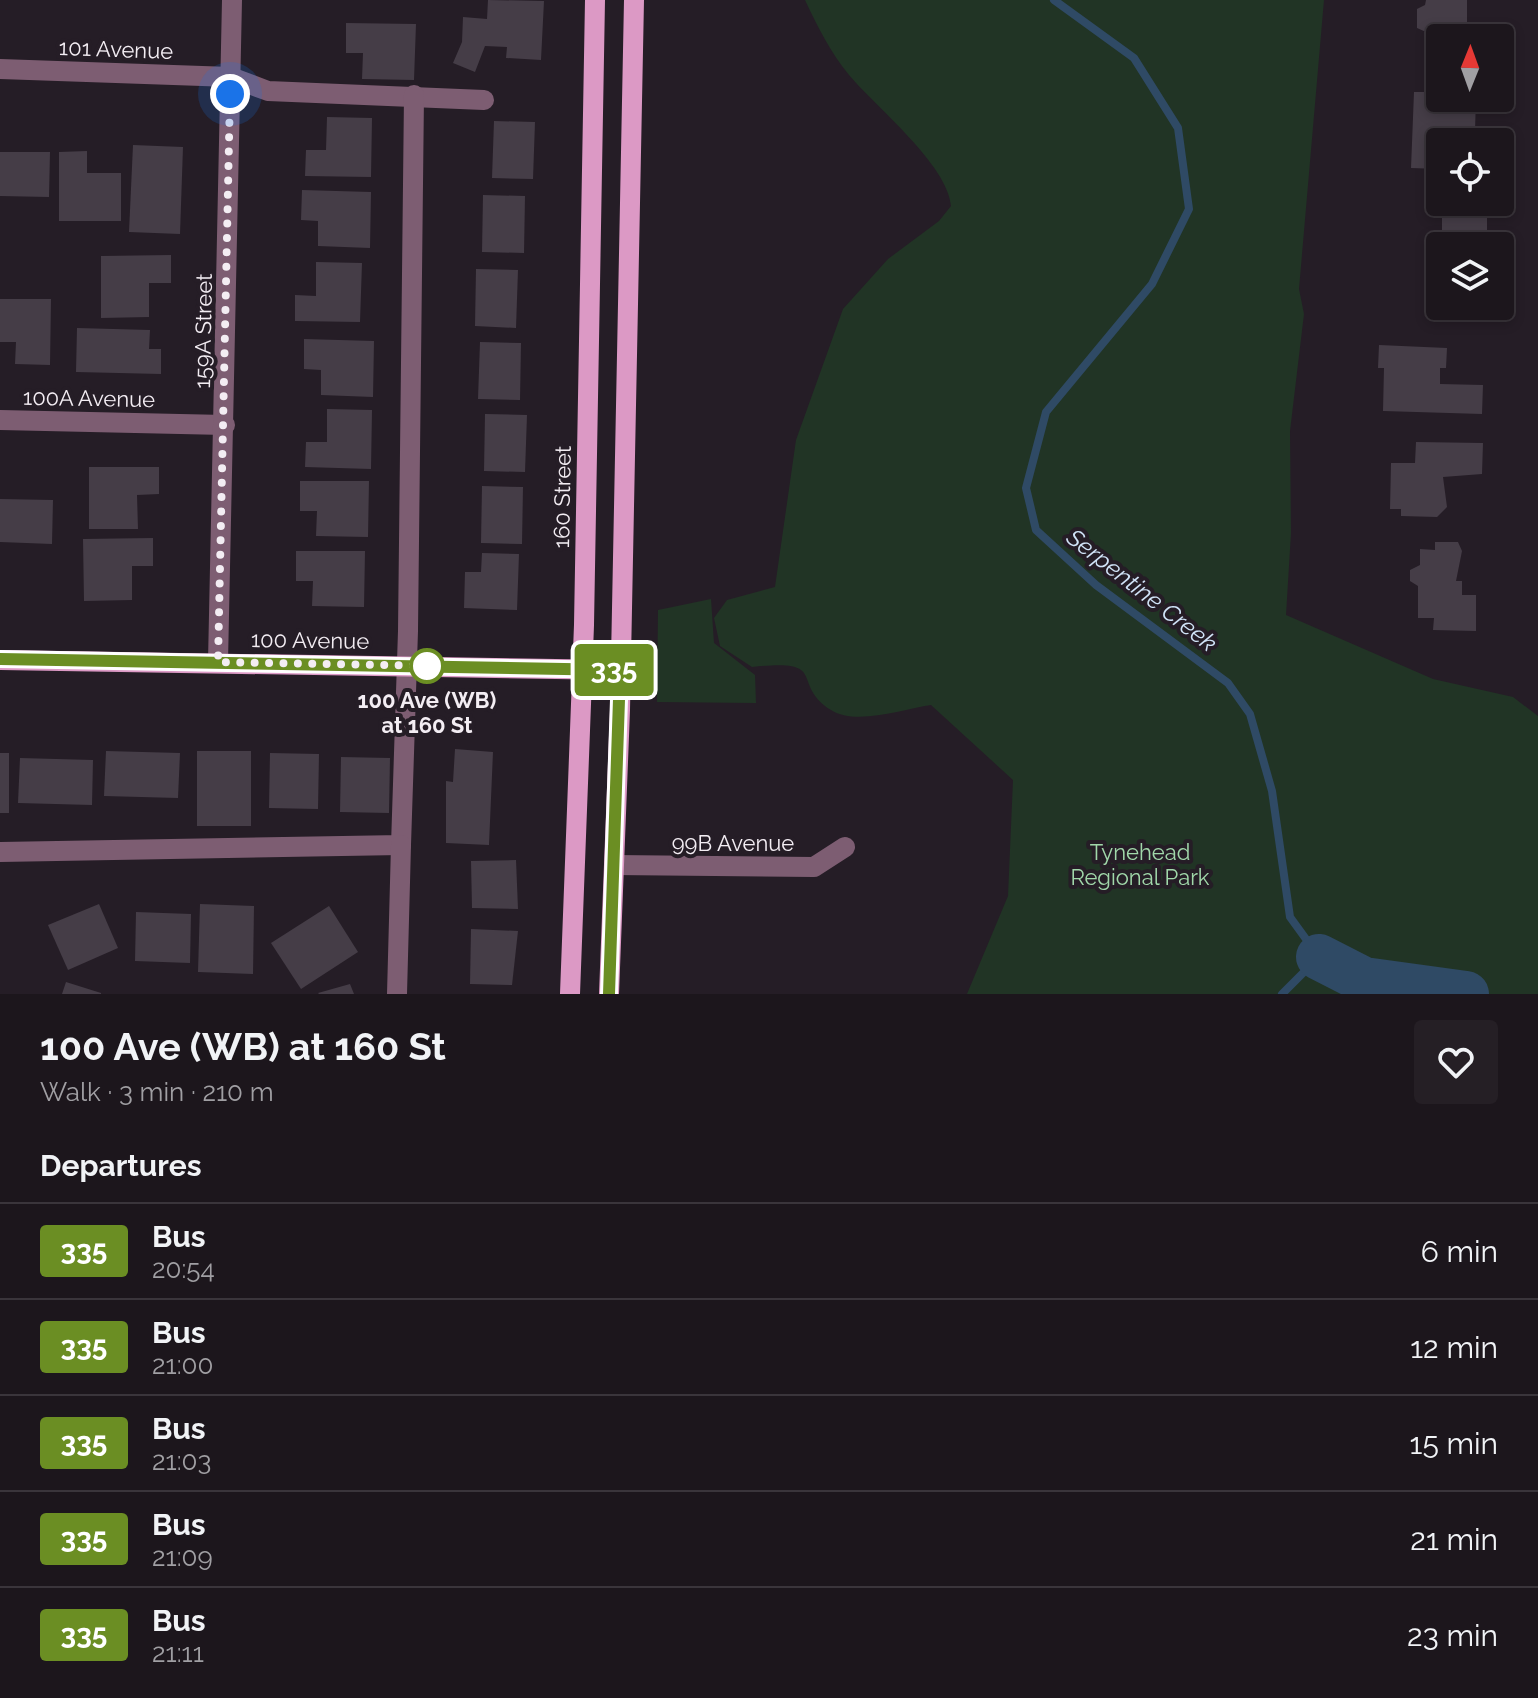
<!DOCTYPE html>
<meta charset="utf-8">
<style>
body{margin:0;font-family:Raleway,sans-serif;background:#251f25;color:#f1f3f6;height:100vh;display:flex;flex-direction:column;font-size:30px;white-space:nowrap}
*{box-sizing:border-box;margin:0}
p{font-size:26px;color:#a09fa3}
.icon{flex:none;width:44px;height:44px;fill:none;stroke:currentColor;stroke-width:2;stroke-linecap:round;stroke-linejoin:round}
.map{position:relative;height:994px;overflow:hidden}
.panel{display:flex;flex-direction:column;background:#1c161c;flex:1}
.panel>*{flex:none}
.badge{padding:0 16px;border-radius:6px;font-size:28px;line-height:52px}
.needle{width:52px;rotate:1deg}
.fabs{position:absolute;left:1426px;top:24px;display:grid;gap:16px}
.fabs a{display:grid;place-items:center;width:88px;height:88px;border-radius:8px;background:#1c161c;box-shadow:0 4px 12px #0003,0 0 0 2px #3a353b;font-size:40px}
.you{position:absolute;width:40px;height:40px;margin:-20px;border:6px solid #fff;border-radius:50%;background:#1a73e8;box-shadow:0 0 0 12px #1a73e833}
.map>.badge{position:absolute;translate:-50% -50%;box-shadow:0 0 0 4px #fff}
h2{padding:0 40px;font-size:30px;line-height:72px}
.round{display:grid;place-items:center;flex:none;width:84px;height:84px;border-radius:8px;background:#251f25}
.summary{display:flex;align-items:center;justify-content:space-between;height:136px;padding:0 40px}
h1{font-size:38px;font-weight:700;line-height:60px}
ul{padding:0;list-style:none}
li{display:flex;align-items:center;gap:24px;height:96px;padding:0 40px;border-top:2px solid #3a353b}
li div{flex:1}
li b{display:block;font-size:30px}
li em{font-style:normal}
li .badge{min-width:88px;font-weight:700;text-align:center}
.map>svg:first-child{display:block}
.green{fill:#213425}
.lines{fill:none;stroke-linecap:round;stroke-linejoin:round}
.stream{stroke:#2f4a65;stroke-width:8}
.river{stroke:#2f4a65;stroke-width:46}
.building{fill:#453d47}
.minor{stroke:#7d5d72;stroke-width:20}
.major{stroke:#dc99c5;stroke-width:20}
.line-casing{stroke:#fff;stroke-width:18}
.line{stroke:#6b8e23;stroke-width:12}
.walk{stroke:#f3edf3;stroke-width:8;stroke-dasharray:0 14.4}
.stop-dot{fill:#fff;stroke:#6b8e23;stroke-width:4}
.labels{text-anchor:middle;dominant-baseline:central;stroke-width:8;stroke-linejoin:round;paint-order:stroke}
.street-label{font-size:22px;fill:#f3edf3;stroke:#251d26}
.stop-label{font-size:22px;font-weight:bold;fill:#f3edf3;stroke:#251d26}
.park-label{font-size:22px;fill:#a1d8aa;stroke:#251d26}
.water-label{font-size:24px;font-style:italic;fill:#d1e4f8;stroke:#251d26}
</style>
<div class="map">
<svg width="1538" height="994" viewBox="0 0 1538 994">
<rect width="100%" height="100%" fill="#251d26"/>
<g class="green">
<path d="M805 0H1324L1299 289 1304 314 1290 431 1291 533 1286 615 1433 679 1513 697 1538 716V994H967L1008 896 1013 780 931 705C903 709 856 726 831 710 789 683 831 658 752 667L720 646 714 618 727 600 775 587 796 440 843 309 888 259 939 221 951 206C948 165 876 107 849 75 831 53 817 26 805 0Z"/>
<polygon points="711,599 714,643 755,675 756,703 657,702 658,610"/>
</g>
<g class="lines">
<polyline class="stream" points="1054,0 1134,58 1178,128 1189,209 1152,284 1046,412 1026,488 1036,530 1096,585 1228,683 1250,714 1272,791 1290,917 1319,957 1282,994"/>
<polyline class="river" points="1319,957 1364,980 1466,994"/>
</g>
<g class="building">
<polygon points="488,0 544,1 541,60 506,58 507,47 485,46 475,72 453,63 462,42 463,17 487,19"/>
<polygon points="1426,0 1467,0 1467,38 1440,38 1440,65 1425,65 1426,32 1417,28 1417,9 1425,5"/>
<polygon points="346,23 416,24 414,80 362,79 363,53 346,53"/>
<polygon points="1414,92 1440,92 1440,98 1476,98 1475,131 1454,131 1453,142 1440,142 1440,169 1411,168"/>
<polygon points="327,117 372,118 371,177 305,176 306,150 326,150"/>
<polygon points="494,121 535,122 533,179 492,178"/>
<polygon points="133,145 183,147 180,234 129,232"/>
<polygon points="87,151 87,173 121,173 121,221 59,221 59,152"/>
<polygon points="0,152 50,152 49,197 0,196"/>
<polygon points="302,190 371,192 370,248 318,246 318,221 301,220"/>
<polygon points="483,195 525,196 524,253 482,252"/>
<polygon points="1442,214 1487,215 1487,246 1442,246"/>
<polygon points="171,255 171,283 149,283 149,317 101,318 101,256"/>
<polygon points="316,262 362,263 360,322 295,321 295,295 316,296"/>
<polygon points="476,269 518,270 516,328 475,326"/>
<polygon points="0,299 51,299 50,365 15,364 16,342 0,342"/>
<polygon points="77,328 150,330 149,349 161,349 161,374 76,372"/>
<polygon points="304,339 374,341 373,397 321,395 321,370 304,369"/>
<polygon points="480,342 521,343 520,400 478,399"/>
<polygon points="1379,345 1447,348 1446,368 1440,368 1440,384 1483,385 1482,414 1383,411 1384,368 1378,368"/>
<polygon points="327,409 372,410 371,469 305,467 306,442 327,442"/>
<polygon points="485,414 527,415 525,472 484,471"/>
<polygon points="1416,442 1483,443 1482,474 1443,477 1447,507 1437,517 1401,516 1401,509 1390,509 1391,463 1415,463"/>
<polygon points="89,467 159,467 159,494 137,495 138,529 89,529"/>
<polygon points="300,481 369,481 368,537 316,536 317,511 300,511"/>
<polygon points="482,486 523,487 522,544 481,543"/>
<polygon points="0,499 53,500 52,544 0,542"/>
<polygon points="153,538 153,566 132,566 132,600 84,601 83,539"/>
<polygon points="1435,542 1458,542 1462,551 1456,581 1462,581 1462,595 1476,595 1476,631 1433,630 1434,618 1418,618 1418,586 1410,581 1410,570 1420,565 1420,549 1435,550"/>
<polygon points="296,551 365,551 364,607 312,606 313,581 296,581"/>
<polygon points="482,553 519,554 517,610 464,608 465,572 481,572"/>
<polygon points="455,749 493,752 489,845 446,843 446,781 453,782"/>
<polygon points="106,751 180,753 178,798 104,796"/>
<rect x="197" y="751" width="54" height="75"/>
<rect x="0" y="753" width="9" height="60"/>
<polygon points="270,753 319,754 318,809 269,808"/>
<polygon points="341,757 390,758 389,813 340,812"/>
<polygon points="20,758 93,760 92,805 18,803"/>
<polygon points="516,860 518,909 472,908 471,861"/>
<polygon points="99,904 118,948 68,970 48,925"/>
<polygon points="200,904 254,906 253,974 198,972"/>
<polygon points="329,906 358,952 301,989 271,943"/>
<polygon points="136,912 191,914 190,963 135,961"/>
<polygon points="471,929 518,931 512,985 470,984"/>
<polygon points="66,982 101,993 101,994 62,994"/>
<polygon points="350,984 354,994 319,994 318,993"/>
</g>
<g class="lines">
<g class="minor">
<polyline points="0,69 231,77 268,91 484,100"/>
<polyline points="0,420 225,425"/>
<polyline points="218,662 232,0"/>
<polyline points="0,852 401,845 408,631 414,95"/>
<polyline points="614,865 814,867 845,847"/>
<polyline points="397,994 401,845"/>
</g>
<g class="major">
<polyline points="0,660 620,670"/>
<polyline points="570,994 584,625 595,0"/>
<polyline points="609,994 620,710 634,0"/>
</g>
</g>
<g class="lines">
<defs>
<polyline id="line" points="0,659 620,670 609,994"/>
</defs>
<use href="#line" class="line-casing"/>
<use href="#line" class="line"/>
<polyline class="walk" points="230,94 218,662 438,666 427,666"/>
</g>
<circle class="stop-dot" cx="427" cy="666" r="16"/>
<g class="labels">
<g class="street-label">
<text transform="translate(116 49) rotate(2)">101 Avenue</text>
<text transform="translate(203 331) rotate(-89)">159A Street</text>
<text transform="translate(89 398) rotate(1)">100A Avenue</text>
<text transform="translate(562 497) rotate(-89)">160 Street</text>
<text transform="translate(310 640) rotate(1)">100 Avenue</text>
<text x="733" y="843">99B Avenue</text>
</g>
<g class="stop-label">
<text x="427" y="700">100 Ave (WB)<tspan x="427" dy="25">at 160 St</tspan></text>
</g>
<g class="park-label">
<text x="1140" y="852">Tynehead<tspan x="1140" dy="25">Regional Park</tspan></text>
</g>
<g class="water-label">
<text transform="translate(1142 590) rotate(38)">Serpentine Creek</text>
</g>
</g>
</svg>
<div class="fabs">
<a><svg class="needle" viewBox="-14 -14 28 28"><path d="M0-13l5 13h-10z" fill="#e53935"/><path d="M0 13l5-13h-10z" fill="#a09fa3"/></svg></a>
<a><svg class="icon" aria-label="locate" viewBox="0 0 24 24"><circle cx="12" cy="12" r="6"/><path d="M12 2v4M12 18v4M2 12h4M18 12h4"/></svg></a>
<a><svg class="icon" aria-label="layers" viewBox="0 0 24 24"><path d="M12 4l9 5-9 5-9-5zM3 14l9 5 9-5"/></svg></a>
</div>
<div class="you" style="left:230px;top:94px"></div>
<b class="badge" style="left:614px;top:670px;background:#6b8e23;color:#fff">335</b>
</div>
<section class="panel">
<div class="summary"><div><h1>100 Ave (WB) at 160 St</h1><p>Walk · 3 min · 210 m</p></div><a class="round"><svg class="icon" aria-label="heart" viewBox="0 0 24 24"><path d="M12 20l-8-8c-3-5 5-10 8-4 3-6 11-1 8 4z"/></svg></a></div>
<h2>Departures</h2>
<ul>
<li><span class="badge" style="background:#6b8e23;color:#fff">335</span><div><b>Bus</b><p>20:54</p></div><em>6 min</em></li>
<li><span class="badge" style="background:#6b8e23;color:#fff">335</span><div><b>Bus</b><p>21:00</p></div><em>12 min</em></li>
<li><span class="badge" style="background:#6b8e23;color:#fff">335</span><div><b>Bus</b><p>21:03</p></div><em>15 min</em></li>
<li><span class="badge" style="background:#6b8e23;color:#fff">335</span><div><b>Bus</b><p>21:09</p></div><em>21 min</em></li>
<li><span class="badge" style="background:#6b8e23;color:#fff">335</span><div><b>Bus</b><p>21:11</p></div><em>23 min</em></li>
</ul>
</section>
